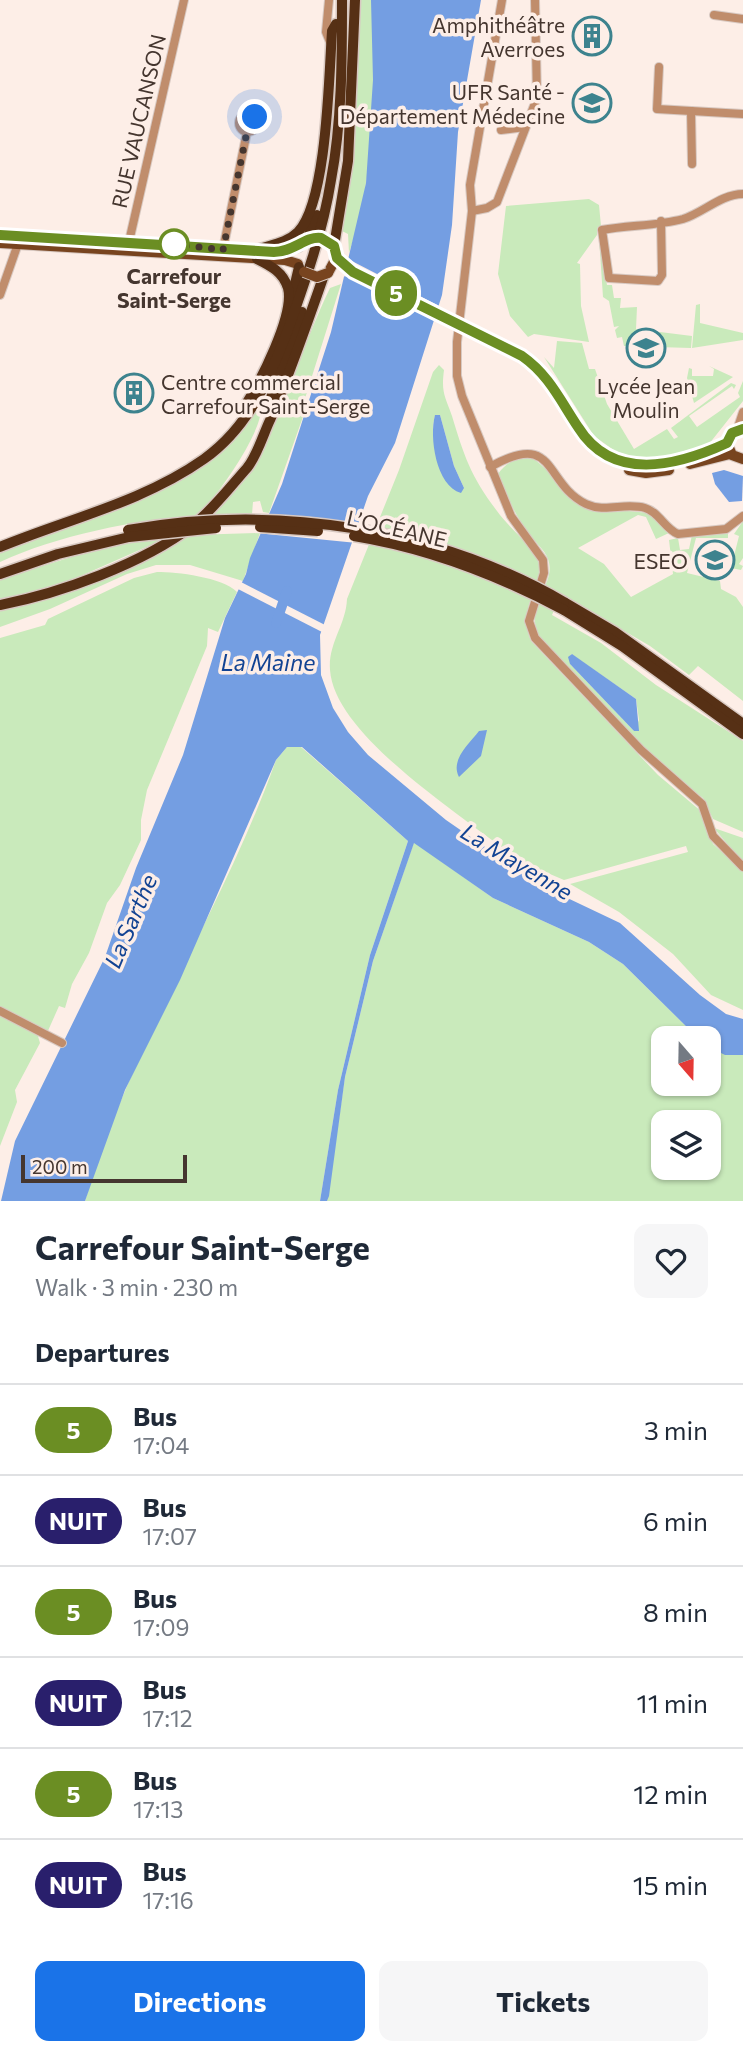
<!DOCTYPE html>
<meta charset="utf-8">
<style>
body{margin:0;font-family:Commissioner,sans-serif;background:#f6f6f7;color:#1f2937;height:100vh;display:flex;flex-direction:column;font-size:26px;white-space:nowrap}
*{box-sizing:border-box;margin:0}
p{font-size:23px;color:#747a83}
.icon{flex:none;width:38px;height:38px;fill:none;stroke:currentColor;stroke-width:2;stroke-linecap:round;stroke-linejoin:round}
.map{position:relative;height:1201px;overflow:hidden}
.panel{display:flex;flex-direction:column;background:#fff;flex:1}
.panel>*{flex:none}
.badge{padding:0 14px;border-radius:23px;font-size:24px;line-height:46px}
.needle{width:46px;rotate:160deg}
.tools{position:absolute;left:651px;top:1026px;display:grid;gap:14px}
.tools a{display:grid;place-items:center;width:70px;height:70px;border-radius:14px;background:#fff;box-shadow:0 2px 5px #0004;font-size:35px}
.scale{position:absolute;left:21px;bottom:18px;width:166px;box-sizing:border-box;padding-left:7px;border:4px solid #45362f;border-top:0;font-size:19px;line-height:24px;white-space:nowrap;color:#45362f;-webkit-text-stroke:5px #fdeee7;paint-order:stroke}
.you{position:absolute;width:35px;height:35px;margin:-18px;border:5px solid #fff;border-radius:50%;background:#1a73e8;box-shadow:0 0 0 10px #1a73e833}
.map>.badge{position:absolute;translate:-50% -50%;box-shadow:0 0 0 4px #fff}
h2{padding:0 35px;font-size:26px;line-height:63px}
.round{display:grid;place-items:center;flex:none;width:74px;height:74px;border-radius:14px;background:#f6f6f7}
.overview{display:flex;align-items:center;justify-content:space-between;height:119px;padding:0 35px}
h1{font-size:33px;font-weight:700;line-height:52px}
.action{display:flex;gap:14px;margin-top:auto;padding:14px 35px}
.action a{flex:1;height:80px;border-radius:14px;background:#1a73e8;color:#fff;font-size:28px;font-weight:700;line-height:80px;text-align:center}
.action a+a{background:#f6f6f7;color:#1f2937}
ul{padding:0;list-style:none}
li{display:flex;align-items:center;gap:21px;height:91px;padding:0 35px;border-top:2px solid #e0e1e3}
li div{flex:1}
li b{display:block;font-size:26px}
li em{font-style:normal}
li .badge{min-width:77px;font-weight:700;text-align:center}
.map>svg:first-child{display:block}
.green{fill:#c9eabb;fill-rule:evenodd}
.water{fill:#749ee2}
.pier{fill:#fdeee7}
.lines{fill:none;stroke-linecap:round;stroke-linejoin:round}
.river{stroke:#749ee2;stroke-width:10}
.minor-casing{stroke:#d8c9c2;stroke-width:10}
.major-casing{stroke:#d8c9c2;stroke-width:12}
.highway-casing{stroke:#d8c9c2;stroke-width:13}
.minor{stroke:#c08d6c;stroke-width:8}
.major{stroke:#78441f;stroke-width:10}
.highway{stroke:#563015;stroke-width:10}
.major-bridge-casing{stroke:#d8c9c2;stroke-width:12;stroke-linecap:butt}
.highway-bridge-casing{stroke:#d8c9c2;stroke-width:13;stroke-linecap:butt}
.major-bridge{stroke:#78441f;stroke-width:10}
.highway-bridge{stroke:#563015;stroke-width:10}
.line-casing{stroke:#fff;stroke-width:16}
.line{stroke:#6b8e23;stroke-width:10}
.walk{stroke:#45362f;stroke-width:7;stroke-dasharray:0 12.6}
.stop-dot{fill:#fff;stroke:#6b8e23;stroke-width:3.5}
.labels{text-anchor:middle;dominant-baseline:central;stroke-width:7;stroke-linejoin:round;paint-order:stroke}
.poi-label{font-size:21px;fill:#45362f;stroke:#fdeee7;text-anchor:end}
.street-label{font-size:21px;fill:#45362f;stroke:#fdeee7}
.stop-label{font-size:21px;font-weight:bold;fill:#45362f;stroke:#fdeee7}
.water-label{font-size:23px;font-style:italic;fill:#124393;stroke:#fdeee7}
</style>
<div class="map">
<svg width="743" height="1201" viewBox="0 0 743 1201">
<rect width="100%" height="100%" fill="#fdeee7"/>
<g class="green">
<path d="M360 0H373C376 81 376 176 349 253L348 234 342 231 352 163Z"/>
<polygon points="589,199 599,205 601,226 597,228 597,235 577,263 580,264 581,306 589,342 534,334 528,337 510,316 498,274 506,206"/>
<polygon points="599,238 607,285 612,285 614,298 621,298 620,308 637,307 636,329 692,336 691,348 624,346 622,337 617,338 615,330 619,326 614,327 609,301 603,297"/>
<path d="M341 284 302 408 305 411 269 513 263 512 260 501 253 502 252 514 213 515C272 453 294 363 330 288Z"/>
<polygon points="700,304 700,323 743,333 743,340 692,348 696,305"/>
<polygon points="557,341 582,343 589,369 595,369 607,404 634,449 667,429 674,439 678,437 671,428 731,383 736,385 734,389 732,386 689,416 697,427 740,397 738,393 743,381 743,401 709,444 664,457 636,458 615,451 594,436 544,357 554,368"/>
<path d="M439 365 444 370C441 393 445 396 452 416 464 456 471 477 497 511 509 528 528 541 538 560 549 583 515 603 531 641L658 775 702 812 713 844 743 871V1010L711 995 673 954 619 912 570 884 688 852 686 846 564 880 517 860C467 817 335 738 330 670 328 643 346 625 347 599L399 470 433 372ZM440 415 454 466 464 488C451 466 427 443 435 416Z"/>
<polygon points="709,366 733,377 694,403 687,378 689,368 692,369 692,376 713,376 714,369"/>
<path d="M261 403C266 429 217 496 198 516 136 519 56 536 0 562V551C95 517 202 493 261 403Z"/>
<path d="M532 457 589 507 649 513 669 533 656 539 646 517 638 515 578 548 604 564 631 597 673 574 669 540 678 538 680 550 689 549 692 535 724 531 728 534V538H696L687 573 720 581 721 589 736 597 743 607V701L698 666 689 675 650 646 561 594 552 615 601 643 656 685 743 741V832L713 819 703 798 659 766 543 643C518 602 558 588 548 559 545 550 534 541 528 533 516 515 505 495 498 474 507 461 517 458 532 457ZM571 654 636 699 639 720 634 731 570 664Z"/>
<polygon points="743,521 743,558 739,564 743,566 741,570 731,568 739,536 734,534"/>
<polygon points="260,533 243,581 190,565 156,565 127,574 50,609 0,627 0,609 50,598 82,586 191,535"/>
<polygon points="169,537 58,586 0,601 0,579 104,547"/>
<path d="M157 572C177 572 222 577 237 592L218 632 208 628 207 646 147 790 141 820V840L120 885 107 903 89 953 72 984 65 1008 59 1006 47 1033 0 1009V638L45 625 48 619 134 578Z"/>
<path d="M287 747H301L408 841 370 955 338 1090 320 1201H85C129 1048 223 910 276 760Z"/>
<polygon points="714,828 743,838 743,863"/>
<path d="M414 842 493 898 589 942 623 964 698 1038H663V1083H709V1047L714 1052 743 1055V1201H327L345 1077 373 961ZM663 1122H709V1167H663Z"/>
<polygon points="0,1014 37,1033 40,1043 15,1090 17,1102 0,1146"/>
</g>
<g class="water">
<polygon points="371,0 481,0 458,132 452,225 442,295 395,443 368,496 320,635 321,675 333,708 348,732 368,755 446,820 540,885 620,923 700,995 726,1014 743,1019 743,1055 725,1055 709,1047 709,1038 698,1038 623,964 589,942 493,898 414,843 373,961 345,1077 329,1196 327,1201 320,1201 338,1090 370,955 408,841 302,747 287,747 276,760 180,980 125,1090 85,1201 1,1201 15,1141 105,957 136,868 183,755 225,618 246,574 250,558 282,484 331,332 366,183 373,80"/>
<path d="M435 415H440L454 466 464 488 461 493C436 486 429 437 435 415Z"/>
<polygon points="724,470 743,476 742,501 729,502 715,484 712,473"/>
<polygon points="572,654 636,699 639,731 634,731 570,664 568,657"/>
<path d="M487 730 481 756 459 777C450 760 469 744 479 731Z"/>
</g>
<g class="pier">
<polygon points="346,258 441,307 437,319 351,277 341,276"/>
<polygon points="265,514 312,517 363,524 357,543 256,533"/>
<polygon points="239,581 327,626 324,633 236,588"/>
</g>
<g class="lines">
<polyline class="river" points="276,623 287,591"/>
<defs>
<g id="minor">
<polyline points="329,0 326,32 330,42"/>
<polyline points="502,0 470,185 472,211 457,342 457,376 462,396 511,516 543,560 544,573 529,621 535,638 641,750 702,804 713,836 743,867"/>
<polyline points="714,15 743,19"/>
<polyline points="659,67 657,109 743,114"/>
<polyline points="691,111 692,164"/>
<circle cx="248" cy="123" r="9"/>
<polyline points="501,130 525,127"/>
<polyline points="472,211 487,208 497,202 537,98 535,0"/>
<path d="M661 221 662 275 658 281 609 278 602 230C628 225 657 226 683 219 703 213 721 194 743 194"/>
<polyline points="128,246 184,0"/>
<polyline points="223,249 247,132"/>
<polyline points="0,295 19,241"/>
<polyline points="737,430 743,412"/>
<path d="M490 467C557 429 543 483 586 504 605 513 625 502 645 508 659 512 665 529 678 534L726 529 743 516"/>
<polyline points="0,1011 62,1043"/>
</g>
<g id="major">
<polyline points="0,235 21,238"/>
<polyline points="50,239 223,249"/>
<polyline points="0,243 285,260 298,264"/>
<polyline points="217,251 281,252 299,247"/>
<polyline points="328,273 336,258 353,272"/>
<path d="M474 331C496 343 522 352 539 369 556 385 565 408 578 427 613 483 676 466 727 443"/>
<polyline points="743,429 732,433 727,443 732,455 743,459"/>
<polyline points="690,464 730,454"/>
<polyline points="629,470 646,473 669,470"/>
</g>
<g id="highway">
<polyline points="307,239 317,215"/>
<polyline points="334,246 348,161 355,0"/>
<path d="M254 251C269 245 286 244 298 232 327 202 329 75 332 31L336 24"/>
<polyline points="291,301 299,267"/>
<path d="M245 406C260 382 295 315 288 288 283 272 271 266 257 259"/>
<polyline points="268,406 302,312"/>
<path d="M0 547C68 519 143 502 204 459 249 427 270 378 289 327 306 279 323 231 331 180 342 122 342 59 342 0"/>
<polyline points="0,574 58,554 129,537"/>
<polyline points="564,602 615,632 743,724"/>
<path d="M0 605C61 593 142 564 192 526 212 511 230 487 247 468 257 456 263 435 270 420 290 373 307 324 324 275"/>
<polyline points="564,610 622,646 743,734"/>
</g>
</defs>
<use href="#minor" class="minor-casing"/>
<use href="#major" class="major-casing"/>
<use href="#highway" class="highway-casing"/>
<use href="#minor" class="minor"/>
<use href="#major" class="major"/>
<use href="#highway" class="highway"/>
<defs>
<g id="major-bridge">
<path d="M315 237C328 238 335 245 336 258"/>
<polyline points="304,272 317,277 328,273"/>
<polyline points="353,272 474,331"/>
</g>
<g id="highway-bridge">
<polyline points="260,527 318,531"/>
<path d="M128 530C275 504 434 527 564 602"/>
<path d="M354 536C428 548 498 575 564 610"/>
<polyline points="129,537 216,528"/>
</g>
</defs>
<use href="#major-bridge" class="major-bridge-casing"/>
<use href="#highway-bridge" class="highway-bridge-casing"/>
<use href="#major-bridge" class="major-bridge"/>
<use href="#highway-bridge" class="highway-bridge"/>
</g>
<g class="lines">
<defs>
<path id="line" d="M0 235 274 252C294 252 305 236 321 238L334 246 337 258 353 272 522 356C549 375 560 400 578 427 613 483 677 466 727 443L732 433 743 429"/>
</defs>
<use href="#line" class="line-casing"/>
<use href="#line" class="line"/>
<polyline class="walk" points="174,244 223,250 245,141 247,132 257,126 255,117"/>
</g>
<defs>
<symbol id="building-ring" viewBox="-11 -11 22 22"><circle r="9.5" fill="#fdeee7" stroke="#3d838e" stroke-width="1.5"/><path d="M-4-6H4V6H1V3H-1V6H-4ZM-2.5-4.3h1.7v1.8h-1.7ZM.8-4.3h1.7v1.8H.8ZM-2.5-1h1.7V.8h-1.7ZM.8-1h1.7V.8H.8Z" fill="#3d838e"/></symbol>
<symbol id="university-ring" viewBox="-11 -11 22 22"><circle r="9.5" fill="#fdeee7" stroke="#3d838e" stroke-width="1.5"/><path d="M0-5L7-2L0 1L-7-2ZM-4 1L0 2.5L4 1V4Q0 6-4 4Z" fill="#3d838e"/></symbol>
<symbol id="school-ring" viewBox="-11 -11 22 22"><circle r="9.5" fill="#fdeee7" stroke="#3d838e" stroke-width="1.5"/><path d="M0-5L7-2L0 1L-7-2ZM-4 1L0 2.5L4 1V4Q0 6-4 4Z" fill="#3d838e"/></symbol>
</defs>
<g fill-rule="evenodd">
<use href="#building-ring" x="570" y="14" width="44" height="44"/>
<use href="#university-ring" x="570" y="81" width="44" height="44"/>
<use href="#school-ring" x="624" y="326" width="44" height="44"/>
<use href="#building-ring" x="112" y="371" width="44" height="44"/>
<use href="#university-ring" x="693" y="538" width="44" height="44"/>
</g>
<circle class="stop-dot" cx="174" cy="244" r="14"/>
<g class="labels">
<g class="poi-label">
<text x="565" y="24">Amphithéâtre<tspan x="565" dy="24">Averroes</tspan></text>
<text x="565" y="91">UFR Santé -<tspan x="565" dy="24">Département Médecine</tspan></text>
<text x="161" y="381" text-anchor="start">Centre commercial<tspan x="161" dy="24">Carrefour Saint-Serge</tspan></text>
<text x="646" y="385" text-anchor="middle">Lycée Jean<tspan x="646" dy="24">Moulin</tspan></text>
<text x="688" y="560">ESEO</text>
</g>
<g class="street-label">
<text transform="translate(138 121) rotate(-77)">RUE VAUCANSON</text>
<text transform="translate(397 528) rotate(13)">L’OCÉANE</text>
</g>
<g class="stop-label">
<text x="174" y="275">Carrefour<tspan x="174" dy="24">Saint-Serge</tspan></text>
</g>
<g class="water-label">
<text x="268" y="662">La Maine</text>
<text transform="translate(517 861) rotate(31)">La Mayenne</text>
<text transform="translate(130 921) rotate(-67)">La Sarthe</text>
</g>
</g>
</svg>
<div class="tools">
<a><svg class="needle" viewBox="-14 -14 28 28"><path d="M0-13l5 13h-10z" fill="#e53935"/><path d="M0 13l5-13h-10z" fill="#747a83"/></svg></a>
<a><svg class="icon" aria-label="layers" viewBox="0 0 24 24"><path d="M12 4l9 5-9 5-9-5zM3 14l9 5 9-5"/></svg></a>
</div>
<div class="scale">200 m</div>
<div class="you" style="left:255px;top:117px"></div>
<b class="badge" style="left:396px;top:293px;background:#6b8e23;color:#fff">5</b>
</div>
<section class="panel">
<div class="overview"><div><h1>Carrefour Saint-Serge</h1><p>Walk · 3 min · 230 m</p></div><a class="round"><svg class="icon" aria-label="heart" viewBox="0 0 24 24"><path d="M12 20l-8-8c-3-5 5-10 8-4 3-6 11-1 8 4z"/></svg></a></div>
<h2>Departures</h2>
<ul>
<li><span class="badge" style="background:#6b8e23;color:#fff">5</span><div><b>Bus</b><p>17:04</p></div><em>3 min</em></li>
<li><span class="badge" style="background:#291f6c;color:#fff">NUIT</span><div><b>Bus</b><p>17:07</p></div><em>6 min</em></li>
<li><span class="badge" style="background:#6b8e23;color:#fff">5</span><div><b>Bus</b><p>17:09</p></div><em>8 min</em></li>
<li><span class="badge" style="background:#291f6c;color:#fff">NUIT</span><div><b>Bus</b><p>17:12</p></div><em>11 min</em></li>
<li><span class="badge" style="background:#6b8e23;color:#fff">5</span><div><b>Bus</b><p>17:13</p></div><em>12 min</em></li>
<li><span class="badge" style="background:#291f6c;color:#fff">NUIT</span><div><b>Bus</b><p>17:16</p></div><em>15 min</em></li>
</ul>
<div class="action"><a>Directions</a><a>Tickets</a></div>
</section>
